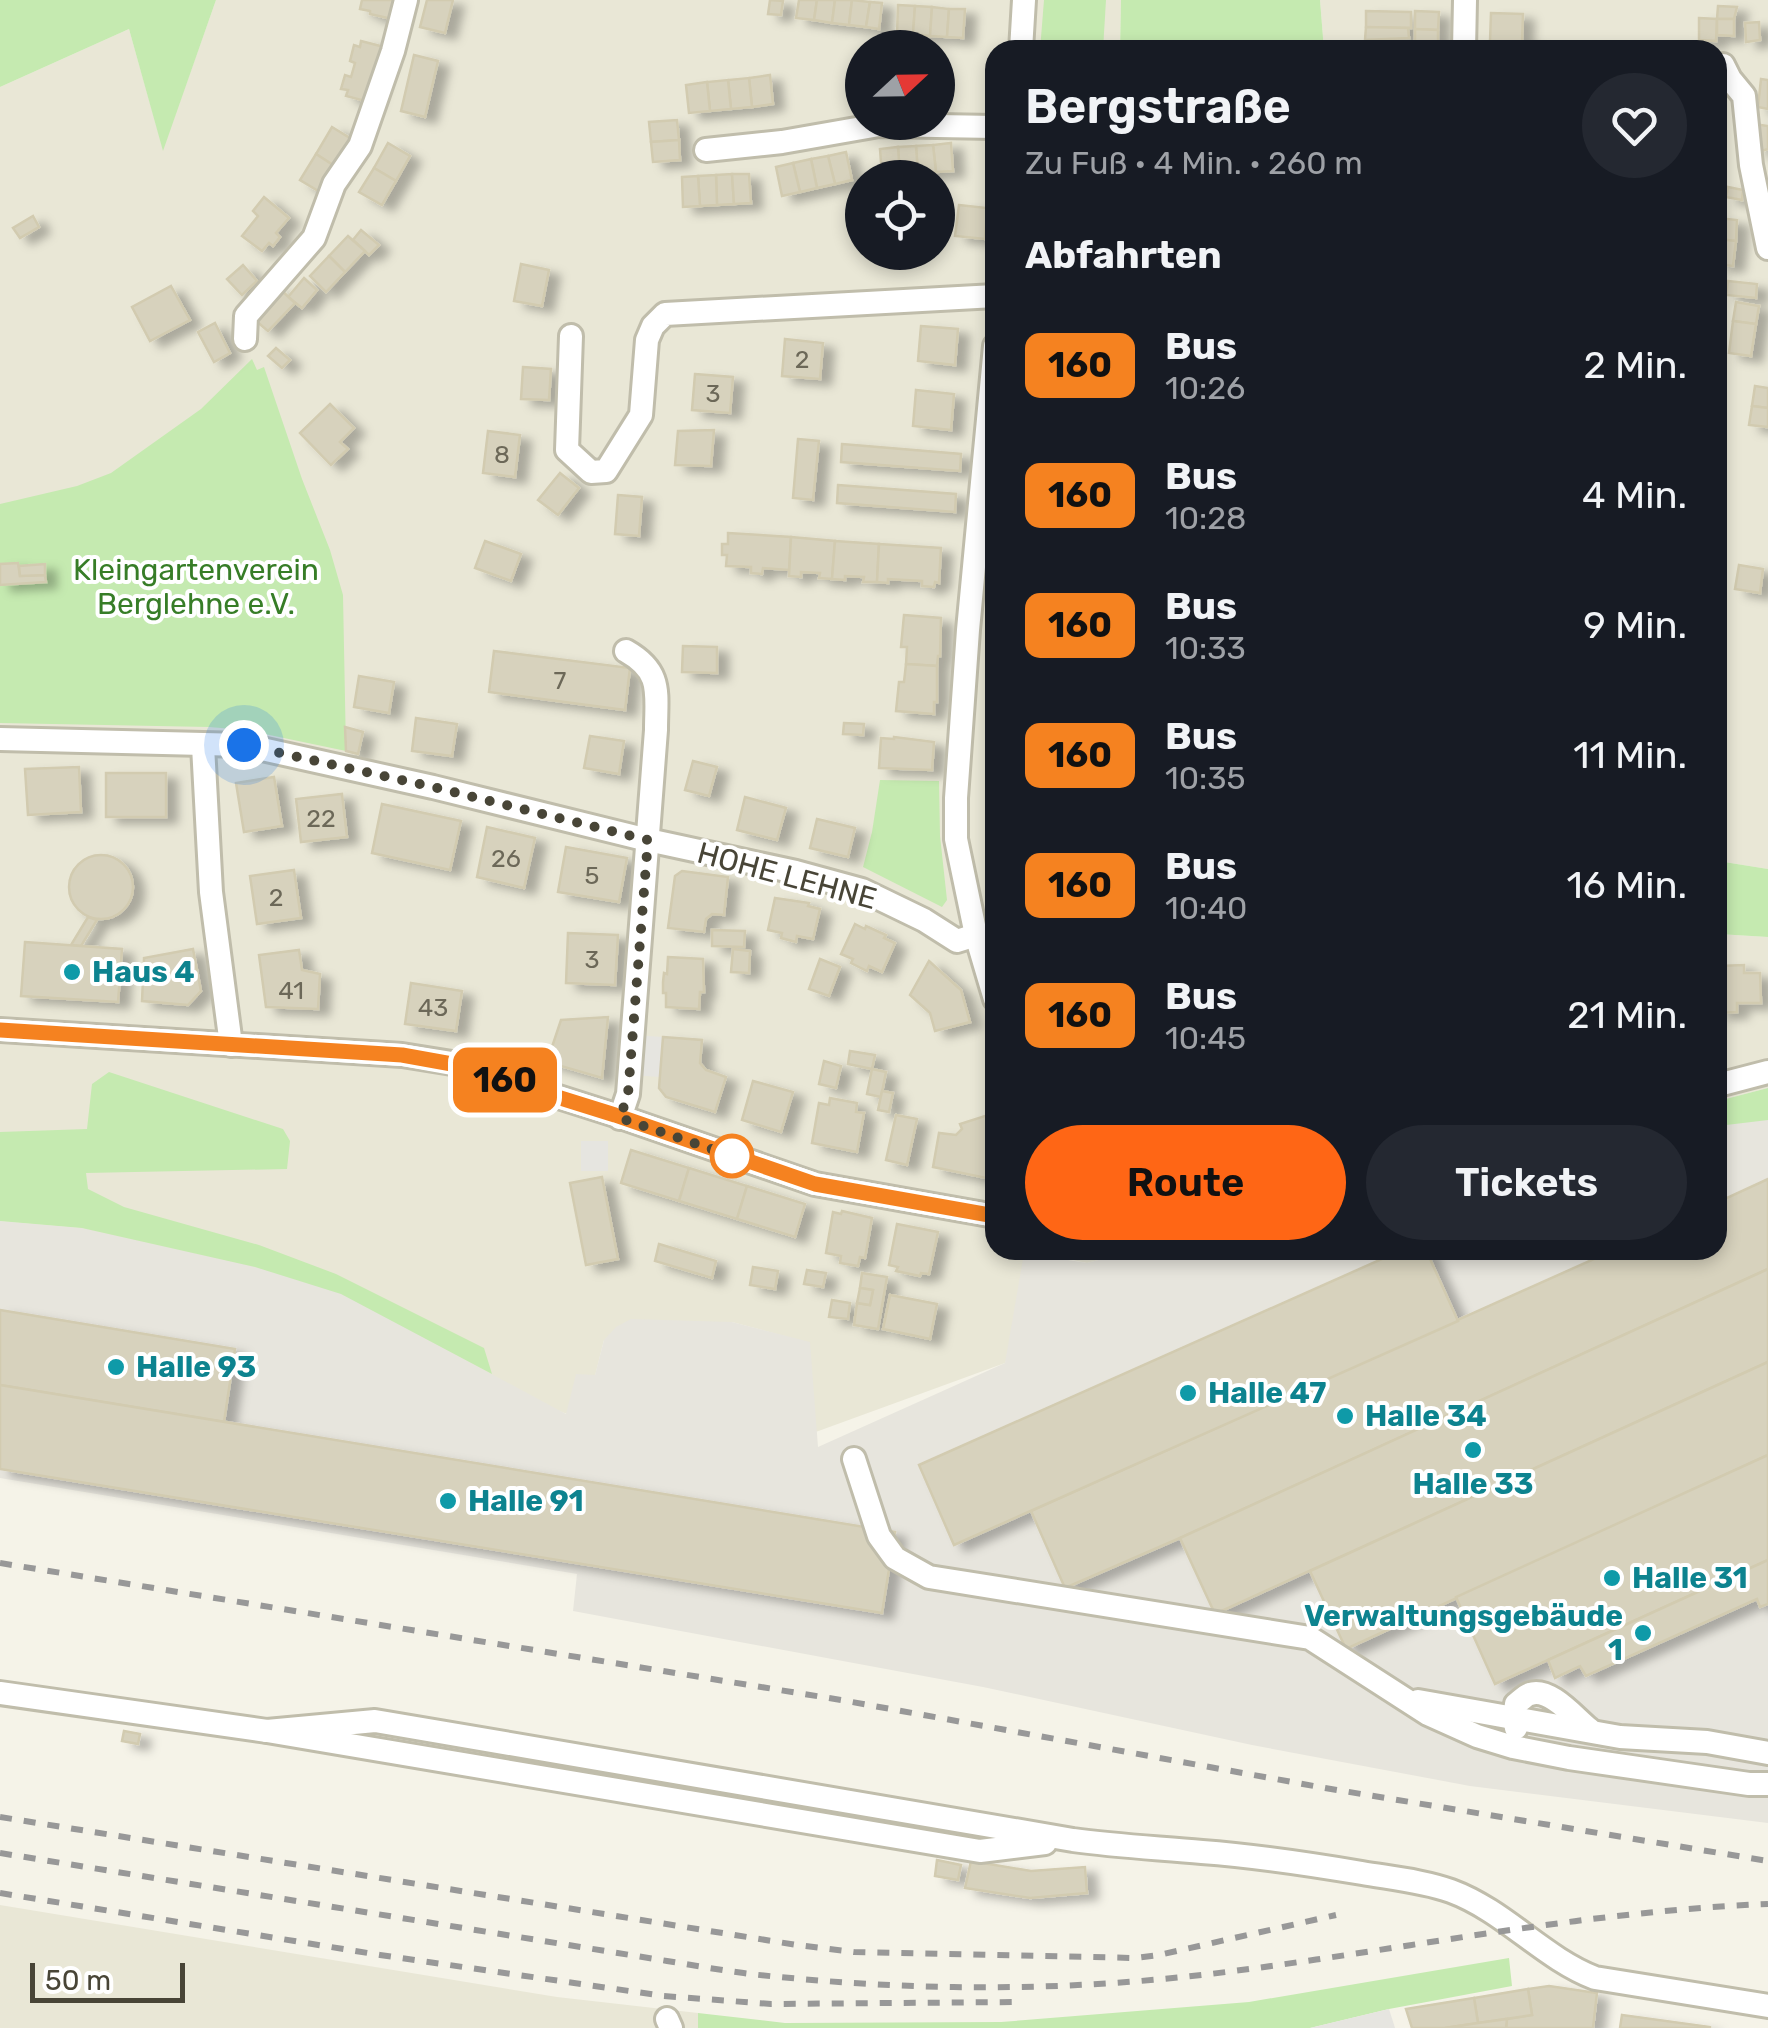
<!DOCTYPE html>
<html lang="de">
<meta charset="utf-8">
<style>
body{margin:0;font-family:Rubik,sans-serif;background:#242831;color:#f1f3f6;height:100vh;display:flex;flex-direction:column;font-size:38px;white-space:nowrap}
*{box-sizing:border-box;margin:0}
p{font-size:32px;color:#9ea1a6}
.icon{flex:none;width:55px;height:55px;fill:none;stroke:currentColor;stroke-width:2;stroke-linecap:round;stroke-linejoin:round}
.map{position:relative;flex:1;overflow:hidden}
.side{position:absolute;left:985px;top:40px;width:742px;height:1220px;display:flex;flex-direction:column;background:#171b24;border-radius:30px;box-shadow:0 5px 15px #0003}
.side>*{flex:none}
.badge{padding:0 20px;border-radius:15px;font-size:35px;line-height:65px}
.needle{width:65px;rotate:68deg}
.controls{position:absolute;left:845px;top:30px;display:grid;gap:20px}
.controls a{display:grid;place-items:center;width:110px;height:110px;border-radius:50%;background:#171b24;box-shadow:0 5px 15px #0003;font-size:50px}
.scale{position:absolute;left:30px;bottom:25px;width:155px;box-sizing:border-box;padding-left:10px;border:5px solid #484537;border-top:0;font-size:28px;line-height:35px;white-space:nowrap;color:#484537;-webkit-text-stroke:8px #fff;paint-order:stroke}
.you{position:absolute;width:50px;height:50px;margin:-25px;border:8px solid #fff;border-radius:50%;background:#1a73e8;box-shadow:0 0 0 15px #1a73e833}
.map>.badge{position:absolute;translate:-50% -50%;box-shadow:0 0 0 5px #fff}
h2{padding:0 40px;font-size:38px;line-height:90px}
.round{display:grid;place-items:center;flex:none;width:105px;height:105px;border-radius:52px;background:#242831}
.overview{display:flex;align-items:center;justify-content:space-between;height:170px;padding:0 40px}
h1{font-size:48px;font-weight:600;line-height:75px}
.primary-button{display:flex;gap:20px;margin-top:auto;padding:20px 40px}
.primary-button a{flex:1;height:115px;border-radius:60px;background:#ff6615;color:#111;font-size:40px;font-weight:600;line-height:115px;text-align:center}
.primary-button a+a{background:#242831;color:#f1f3f6}
ul{padding:0;list-style:none}
li{display:flex;align-items:center;gap:30px;height:130px;padding:0 40px}
li div{flex:1}
li b{display:block;font-size:38px}
li em{font-style:normal}
li .badge{min-width:110px;font-weight:700;text-align:center}
.map>svg:first-child{display:block}
.residential{fill:#e9e7d6;fill-rule:evenodd}
.industrial{fill:#e7e5dd}
.green{fill:#c5eab0}
.parking{fill:#e6e5e0}
.building{fill:#d7d2bd;stroke:#d2cbb0;stroke-width:2.5;filter:url(#shadow)}
.lines{fill:none;stroke-linecap:round;stroke-linejoin:round}
.minor-casing{stroke:#c0bdab;stroke-width:28}
.minor{stroke:#fff;stroke-width:22}
.rail{stroke:#989898;stroke-width:6;stroke-dasharray:12 12;stroke-linecap:butt}
.line-casing{stroke:#fff;stroke-width:22}
.line{stroke:#f58220;stroke-width:15}
.walk{stroke:#484537;stroke-width:10;stroke-dasharray:0 18}
.culture-dot{fill:#0f9aa8;stroke:#fff;stroke-width:4}
.stop-dot{fill:#fff;stroke:#f58220;stroke-width:5}
.labels{text-anchor:middle;dominant-baseline:central;stroke-width:8;stroke-linejoin:round;paint-order:stroke}
.number-label{font-size:25px;fill:#6c6858}
.park-label{font-size:30px;fill:#377d27;stroke:#fff}
.street-label{font-size:30px;fill:#484537;stroke:#fff}
.culture-label{font-size:30px;font-weight:bold;fill:#0d838f;stroke:#fff;text-anchor:start}
</style>
<div class="map">
<svg width="1768" height="2028" viewBox="0 0 1768 2028">
<defs>
<filter id="shadow"><feDropShadow dx="11" dy="6" stdDeviation="5" flood-color="#0004"/></filter>
</defs>
<rect width="100%" height="100%" fill="#f5f3e8"/>
<g class="residential">
<path d="M216 0H1121L1120 50H995V1250H1136L1087 1263 1054 1256 1005 1363 802 1437 810 1343 732 1322 604 1340 595 1376 567 1414 82 1228 0 1221V87L129 29 163 149ZM862 48H938V122H862ZM862 178H938V252H862Z"/>
<polygon points="1320,0 1768,0 1768,869 1718,861 1718,50 1324,50"/>
<polygon points="1718,934 1768,937 1768,1088 1718,1101"/>
<polygon points="0,1905 557,1997 698,2013 698,2028 0,2028"/>
</g>
<polygon class="industrial" points="1768,1088 1768,1823 1470,1786 1252,1745 983,1687 573,1611 577,1574 0,1478 0,1221 82,1228 255,1267 341,1293 566,1414 576,1374 595,1375 604,1340 616,1327 631,1319 732,1322 810,1342 818,1447 1005,1363 1024,1253 1087,1263 1136,1250 1718,1250 1718,1101"/>
<g class="green">
<polygon points="0,0 216,0 163,151 129,29 0,87"/>
<polygon points="1044,0 1106,0 1103,50 1040,50"/>
<polygon points="1121,0 1320,0 1324,50 1120,50"/>
<polygon points="252,359 257,370 264,367 302,479 330,550 343,595 346,751 245,730 209,727 0,723 0,504 77,486 111,473 201,409"/>
<polygon points="880,780 939,781 940,836 947,900 942,907 863,867 872,832"/>
<polygon points="1718,861 1768,869 1768,937 1718,934"/>
<polygon points="109,1072 283,1129 290,1141 287,1169 86,1173 88,1189 124,1207 259,1245 336,1274 484,1348 492,1374 341,1294 255,1267 82,1228 0,1221 0,1132 87,1129 92,1084"/>
<polygon points="1768,1088 1768,1120 1718,1126 1718,1101"/>
<polygon points="1509,1958 1512,1986 1389,2009 1310,2028 698,2028 698,2013 785,2023 1001,2022 1249,2002"/>
</g>
<g class="parking">
<polygon points="633,1035 663,1037 660,1077 630,1075"/>
<rect x="581" y="1141" width="27" height="30"/>
<polygon points="1389,2009 1395,2028 1310,2028"/>
</g>
<g class="building">
<polygon points="362,0 396,0 392,19 370,14 370,11 360,9"/>
<polygon points="427,0 453,0 445,33 420,27"/>
<polygon points="770,0 783,1 781,15 768,14"/>
<polygon points="799,0 817,0 814,20 796,18"/>
<polygon points="817,0 835,0 832,23 814,20"/>
<polygon points="835,0 852,0 849,25 832,23"/>
<polygon points="852,0 870,2 866,27 849,25"/>
<polygon points="870,2 882,3 879,29 866,27"/>
<polygon points="898,5 915,6 913,34 897,34"/>
<polygon points="915,6 932,7 930,36 913,34"/>
<polygon points="1718,6 1737,7 1734,19 1717,19"/>
<polygon points="932,7 949,9 947,37 930,36"/>
<polygon points="949,9 965,9 963,38 947,37"/>
<polygon points="1366,11 1411,12 1411,28 1366,27"/>
<polygon points="1415,11 1439,12 1438,30 1415,29"/>
<polygon points="1491,13 1523,14 1522,42 1490,41"/>
<polygon points="1699,18 1717,19 1716,41 1699,40"/>
<polygon points="1717,19 1734,19 1734,36 1717,35"/>
<polygon points="1759,22 1760,40 1746,42 1745,23"/>
<polygon points="1366,27 1408,28 1409,38 1365,40"/>
<polygon points="1415,29 1438,30 1438,48 1415,48"/>
<polygon points="361,41 384,47 369,102 346,96 348,90 341,89 345,75 351,77 355,63 350,61 354,45 360,47"/>
<polygon points="1490,41 1513,42 1512,50 1490,50"/>
<polygon points="1513,42 1533,42 1533,50 1512,50"/>
<polygon points="414,55 438,61 425,117 401,111"/>
<polygon points="770,75 773,104 752,107 749,78"/>
<polygon points="749,78 752,107 731,109 728,80"/>
<polygon points="1761,79 1768,80 1768,109 1758,107"/>
<polygon points="728,80 731,109 710,111 707,82"/>
<polygon points="707,82 710,111 689,113 686,85"/>
<polygon points="677,120 679,140 651,142 649,122"/>
<polygon points="1754,124 1768,126 1768,149 1758,152"/>
<polygon points="332,127 353,140 336,167 316,154"/>
<polygon points="679,140 680,160 653,162 651,142"/>
<polygon points="388,143 410,156 396,181 374,168"/>
<polygon points="951,143 953,171 936,172 933,145"/>
<polygon points="933,145 936,172 918,174 916,146"/>
<polygon points="916,146 918,174 900,175 898,147"/>
<polygon points="898,147 900,175 882,176 880,149"/>
<polygon points="846,152 852,180 835,184 828,156"/>
<polygon points="316,154 336,167 320,192 300,180"/>
<polygon points="828,156 835,184 817,188 811,159"/>
<polygon points="811,159 817,188 800,192 793,163"/>
<polygon points="793,163 800,192 782,196 776,167"/>
<polygon points="374,168 396,181 382,205 359,192"/>
<polygon points="732,174 734,204 717,205 716,175"/>
<polygon points="732,174 749,174 751,203 734,204"/>
<polygon points="716,175 717,205 700,206 698,176"/>
<polygon points="698,176 700,206 683,207 682,177"/>
<polygon points="1728,187 1743,190 1742,200 1726,197"/>
<polygon points="264,197 289,218 276,233 280,237 273,246 269,243 262,251 242,236 258,216 253,211"/>
<polygon points="959,205 987,208 985,239 955,236"/>
<polygon points="33,216 39,227 20,238 13,228"/>
<polygon points="1718,218 1737,220 1736,241 1718,239"/>
<polygon points="361,230 379,245 369,255 353,240"/>
<polygon points="348,236 365,251 345,272 329,256"/>
<polygon points="1718,239 1736,241 1733,266 1718,264"/>
<polygon points="329,256 345,272 326,292 310,276"/>
<polygon points="521,264 549,270 542,306 514,301"/>
<polygon points="243,265 257,281 242,295 227,279"/>
<polygon points="304,278 317,290 302,308 288,297"/>
<polygon points="1728,281 1757,284 1756,298 1726,295"/>
<polygon points="171,286 190,320 150,341 132,307"/>
<polygon points="279,288 295,303 268,331 256,321 262,315 257,310"/>
<polygon points="1736,302 1759,306 1756,324 1733,321"/>
<polygon points="1733,321 1756,324 1751,356 1729,353"/>
<polygon points="215,323 230,353 214,362 198,332"/>
<polygon points="921,326 958,329 955,365 918,361"/>
<polygon points="785,339 823,343 820,379 782,376"/>
<polygon points="276,348 290,360 282,368 268,356"/>
<polygon points="523,367 551,369 549,400 521,399"/>
<polygon points="695,374 733,377 730,413 692,410"/>
<polygon points="1755,386 1768,388 1768,408 1752,406"/>
<polygon points="916,390 954,394 951,430 913,426"/>
<polygon points="330,404 354,428 340,442 348,449 331,465 300,433"/>
<polygon points="1752,406 1768,408 1768,427 1749,425"/>
<polygon points="714,430 711,466 675,465 678,431"/>
<polygon points="488,431 520,435 515,477 483,473"/>
<polygon points="798,439 819,441 813,500 793,498"/>
<polygon points="842,444 961,454 960,471 841,462"/>
<polygon points="560,473 579,488 558,515 538,500"/>
<polygon points="838,485 956,494 955,512 837,503"/>
<polygon points="618,495 642,497 639,536 615,534"/>
<polygon points="728,533 791,537 789,570 763,568 762,574 751,573 751,567 726,566 727,555 722,555 722,544 728,544"/>
<polygon points="791,537 835,541 832,579 819,578 820,573 801,572 801,577 789,576"/>
<polygon points="485,541 521,554 511,581 475,568"/>
<polygon points="835,541 879,544 877,582 863,582 864,577 845,576 845,580 832,579"/>
<polygon points="879,544 941,548 939,583 935,582 934,587 922,586 922,581 888,579 888,583 877,582"/>
<polygon points="18,563 20,576 45,575 46,582 0,585 0,564"/>
<polygon points="45,564 45,575 20,576 19,566"/>
<polygon points="1739,565 1763,569 1760,593 1735,589"/>
<polygon points="904,615 941,618 940,656 938,656 937,666 906,664 907,647 901,647"/>
<polygon points="683,646 717,647 717,673 682,672"/>
<polygon points="494,651 630,668 625,710 489,692"/>
<polygon points="906,664 937,666 937,702 934,702 934,714 896,711 899,682 904,682"/>
<polygon points="359,676 394,682 389,713 354,707"/>
<polygon points="416,718 457,724 452,756 412,751"/>
<polygon points="844,723 864,724 863,735 843,734"/>
<polygon points="345,727 363,732 358,754 346,751"/>
<polygon points="590,736 624,741 619,774 584,768"/>
<polygon points="894,737 934,742 932,770 879,768 881,738 894,739"/>
<polygon points="693,761 717,767 709,796 685,790"/>
<polygon points="79,767 81,812 28,815 25,769"/>
<rect x="106" y="773" width="60" height="44"/>
<polygon points="274,777 282,826 244,832 236,783"/>
<polygon points="342,794 347,837 301,842 296,799"/>
<polygon points="745,797 786,808 777,840 737,830"/>
<polygon points="382,804 461,821 450,870 372,853"/>
<polygon points="817,819 855,828 848,857 810,848"/>
<polygon points="487,827 535,838 524,888 477,877"/>
<polygon points="566,847 627,858 619,902 558,892"/>
<circle cx="101" cy="887" r="32"/>
<polygon points="294,870 301,918 257,924 250,876"/>
<polygon points="682,871 728,877 724,915 712,914 706,919 704,932 668,928 675,876"/>
<polygon points="775,898 809,903 808,906 820,909 813,939 797,936 796,942 781,938 782,933 768,930"/>
<polygon points="88,917 97,920 81,946 71,945"/>
<polygon points="855,924 865,929 866,926 886,935 884,938 895,943 882,972 869,966 867,971 851,963 853,959 841,954"/>
<polygon points="712,930 745,931 744,947 712,946"/>
<polygon points="568,933 618,935 615,985 566,983"/>
<polygon points="25,942 122,949 118,1002 21,996"/>
<polygon points="193,949 201,991 188,1005 142,1001 144,958"/>
<polygon points="733,949 750,951 749,973 731,972"/>
<polygon points="299,950 302,970 320,974 318,1009 266,1007 259,955"/>
<polygon points="668,957 703,959 704,992 700,992 699,1009 666,1007 666,993 663,993 663,982 664,973 667,974"/>
<polygon points="820,959 840,967 829,996 809,989"/>
<polygon points="929,961 961,990 970,1022 935,1031 930,1013 910,995"/>
<polygon points="1744,965 1744,973 1760,973 1761,1003 1737,1003 1737,1012 1718,1013 1718,966"/>
<polygon points="411,983 462,991 456,1031 405,1024"/>
<polygon points="608,1017 602,1078 547,1062 561,1020"/>
<polygon points="663,1037 702,1040 700,1063 706,1070 726,1077 715,1112 666,1097 659,1088"/>
<polygon points="850,1051 875,1055 872,1069 848,1064"/>
<polygon points="824,1061 841,1066 836,1088 819,1084"/>
<polygon points="872,1069 886,1072 881,1097 867,1094"/>
<polygon points="753,1081 793,1092 781,1132 742,1120"/>
<polygon points="882,1091 893,1093 889,1112 878,1110"/>
<polygon points="830,1098 857,1103 856,1112 864,1113 857,1152 812,1143 819,1103 829,1105"/>
<polygon points="896,1115 917,1119 907,1165 886,1160"/>
<polygon points="988,1115 995,1139 995,1175 991,1179 933,1167 939,1133 956,1135 962,1129 960,1124"/>
<polygon points="631,1150 689,1168 679,1201 621,1183"/>
<polygon points="689,1168 747,1186 737,1219 679,1201"/>
<polygon points="602,1177 618,1259 586,1265 570,1183"/>
<polygon points="1768,1179 1768,1269 1180,1538 1065,1588 1031,1511 1614,1250 1718,1250 1718,1202"/>
<polygon points="747,1186 805,1204 795,1237 737,1219"/>
<polygon points="842,1211 872,1218 865,1258 860,1257 858,1266 840,1263 841,1256 826,1253 833,1212 841,1214"/>
<polygon points="897,1224 938,1232 929,1274 921,1273 920,1276 896,1271 898,1267 889,1265"/>
<polygon points="659,1244 716,1261 712,1278 655,1261"/>
<polygon points="1402,1250 1426,1250 1458,1321 954,1545 919,1465"/>
<polygon points="753,1267 778,1271 775,1289 750,1285"/>
<polygon points="1768,1269 1768,1362 1215,1614 1180,1538"/>
<polygon points="807,1270 826,1273 823,1287 804,1284"/>
<polygon points="862,1273 887,1277 878,1329 854,1325 857,1303 870,1305 873,1290 860,1288"/>
<polygon points="860,1288 873,1290 870,1305 857,1303"/>
<polygon points="890,1295 937,1304 930,1339 883,1329"/>
<polygon points="832,1300 850,1303 848,1319 829,1317"/>
<polygon points="0,1310 235,1349 224,1422 0,1385"/>
<polygon points="1768,1362 1768,1455 1346,1649 1310,1571"/>
<polygon points="0,1385 895,1532 882,1613 0,1469"/>
<polygon points="1768,1455 1768,1560 1495,1684 1456,1597"/>
<polygon points="1768,1560 1768,1604 1760,1607 1757,1599 1586,1676 1580,1666 1555,1678 1548,1660"/>
<polygon points="124,1731 140,1734 138,1744 122,1741"/>
<polygon points="937,1860 961,1865 958,1880 935,1876"/>
<polygon points="971,1861 1031,1871 1085,1867 1087,1893 1030,1898 965,1888"/>
<polygon points="1549,1986 1597,1993 1593,2028 1506,2028 1507,2019 1532,2015 1528,1989"/>
<polygon points="1528,1989 1532,2015 1478,2023 1474,1998"/>
<polygon points="1474,1998 1478,2023 1445,2028 1412,2028 1406,2009"/>
<polygon points="1622,2015 1710,2027 1710,2028 1620,2028"/>
<polygon points="1507,2019 1506,2028 1445,2028 1478,2023"/>
</g>
<g class="lines">
<defs>
<g id="minor">
<polyline points="1021,50 1024,0"/>
<polyline points="1464,50 1465,0"/>
<polyline points="1723,65 1730,79 1744,96 1751,165 1768,248"/>
<polyline points="706,150 782,142 879,125 995,127"/>
<polyline points="571,336 567,450 591,472 606,471 641,415 647,340 653,326 665,314 995,296"/>
<polyline points="245,339 246,316 314,238 334,184 360,146 393,51 406,0"/>
<polyline points="995,346 968,630 956,798 956,839 976,935 995,999"/>
<polyline points="0,739 244,745 433,787 648,840 796,872 862,890 924,920 957,941 976,935"/>
<polyline points="203,746 211,892 231,1045"/>
<polyline points="0,1030 402,1055 452,1063 615,1115 815,1184 995,1216"/>
<polyline points="1718,1085 1768,1072"/>
<path d="M620 1118 628 1094 656 730C656 693 663 672 626 651"/>
<polyline points="854,1459 879,1536 895,1558 929,1577 1310,1638 1428,1714 1477,1736 1513,1747 1569,1758 1749,1784 1768,1784"/>
<polyline points="0,1693 267,1731 980,1851 1045,1843"/>
<polyline points="1418,1701 1620,1737 1707,1742 1768,1753"/>
<path d="M1516 1728 1514 1718 1516 1704C1520 1701 1526 1695 1530 1694 1550 1687 1575 1718 1589 1729"/>
<path d="M267 1731 375 1721 1073 1840C1116 1846 1159 1848 1202 1852 1256 1856 1309 1864 1362 1873 1391 1878 1423 1881 1451 1891 1505 1911 1543 1958 1595 1978L1768 2006"/>
<polyline points="667,2019 671,2028"/>
</g>
</defs>
<use href="#minor" class="minor-casing"/>
<use href="#minor" class="minor"/>
<g class="rail">
<polyline points="0,1563 841,1700 1325,1788 1768,1861"/>
<polyline points="0,1817 797,1945 854,1952 1135,1958 1159,1955 1336,1915"/>
<path d="M0 1853 667 1961C704 1967 742 1974 780 1977 931 1992 1083 1991 1234 1971 1412 1948 1588 1911 1768 1904"/>
<polyline points="0,1893 380,1955 664,1996 771,2004 1017,2002"/>
</g>
</g>
<g class="lines">
<defs>
<polyline id="line" points="0,1030 402,1055 452,1064 615,1115 815,1184 995,1216"/>
</defs>
<use href="#line" class="line-casing"/>
<use href="#line" class="line"/>
<polyline class="walk" points="244,745 433,787 648,840 628,1094 620,1118 732,1156"/>
</g>
<g class="culture-dot">
<circle cx="72" cy="972" r="10"/>
<circle cx="116" cy="1367" r="10"/>
<circle cx="1188" cy="1393" r="10"/>
<circle cx="1345" cy="1416" r="10"/>
<circle cx="1473" cy="1450" r="10"/>
<circle cx="448" cy="1501" r="10"/>
<circle cx="1612" cy="1578" r="10"/>
<circle cx="1643" cy="1633" r="10"/>
</g>
<circle class="stop-dot" cx="732" cy="1156" r="20"/>
<g class="labels">
<g class="number-label">
<text x="802" y="359">2</text>
<text x="713" y="393">3</text>
<text x="502" y="454">8</text>
<text x="560" y="680">7</text>
<text x="321" y="818">22</text>
<text x="506" y="858">26</text>
<text x="592" y="875">5</text>
<text x="276" y="897">2</text>
<text x="592" y="959">3</text>
<text x="291" y="990">41</text>
<text x="433" y="1007">43</text>
</g>
<g class="park-label">
<text x="196" y="570">Kleingartenverein<tspan x="196" dy="34">Berglehne e.V.</tspan></text>
</g>
<g class="street-label">
<text transform="translate(787 876) rotate(15)">HOHE LEHNE</text>
</g>
<g class="culture-label">
<text x="92" y="972">Haus 4</text>
<text x="136" y="1367">Halle 93</text>
<text x="1208" y="1393">Halle 47</text>
<text x="1365" y="1416">Halle 34</text>
<text x="1473" y="1484" text-anchor="middle">Halle 33</text>
<text x="468" y="1501">Halle 91</text>
<text x="1632" y="1578">Halle 31</text>
<text x="1623" y="1616" text-anchor="end">Verwaltungsgebäude<tspan x="1623" dy="34">1</tspan></text>
</g>
</g>
</svg>
<div class="controls">
<a><svg class="needle" viewBox="-14 -14 28 28"><path d="M0-13l5 13h-10z" fill="#e53935"/><path d="M0 13l5-13h-10z" fill="#9ea1a6"/></svg></a>
<a><svg class="icon" aria-label="locate" viewBox="0 0 24 24"><circle cx="12" cy="12" r="6"/><path d="M12 2v4M12 18v4M2 12h4M18 12h4"/></svg></a>
</div>
<div class="scale">50 m</div>
<div class="you" style="left:244px;top:745px"></div>
<b class="badge" style="left:505px;top:1080px;background:#f58220;color:#111">160</b>
<section class="side">
<div class="overview"><div><h1>Bergstraße</h1><p>Zu Fuß · 4 Min. · 260 m</p></div><a class="round"><svg class="icon" aria-label="heart" viewBox="0 0 24 24"><path d="M12 20l-8-8c-3-5 5-10 8-4 3-6 11-1 8 4z"/></svg></a></div>
<h2>Abfahrten</h2>
<ul>
<li><span class="badge" style="background:#f58220;color:#111">160</span><div><b>Bus</b><p>10:26</p></div><em>2 Min.</em></li>
<li><span class="badge" style="background:#f58220;color:#111">160</span><div><b>Bus</b><p>10:28</p></div><em>4 Min.</em></li>
<li><span class="badge" style="background:#f58220;color:#111">160</span><div><b>Bus</b><p>10:33</p></div><em>9 Min.</em></li>
<li><span class="badge" style="background:#f58220;color:#111">160</span><div><b>Bus</b><p>10:35</p></div><em>11 Min.</em></li>
<li><span class="badge" style="background:#f58220;color:#111">160</span><div><b>Bus</b><p>10:40</p></div><em>16 Min.</em></li>
<li><span class="badge" style="background:#f58220;color:#111">160</span><div><b>Bus</b><p>10:45</p></div><em>21 Min.</em></li>
</ul>
<div class="primary-button"><a>Route</a><a>Tickets</a></div>
</section>
</div>
